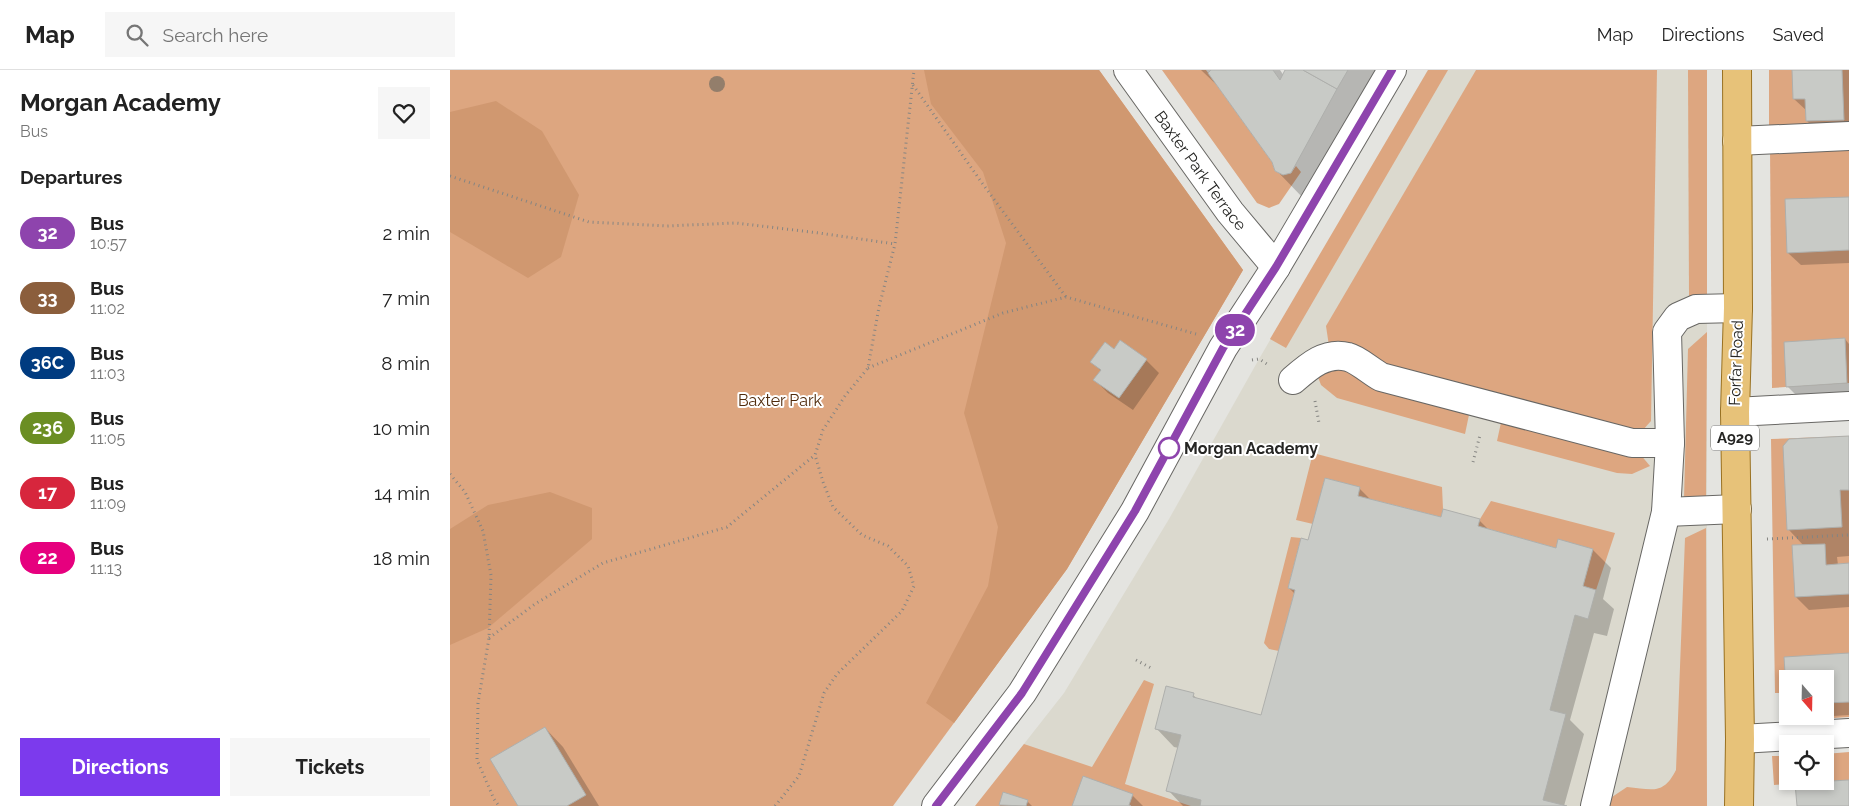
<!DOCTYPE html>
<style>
body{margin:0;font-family:Raleway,sans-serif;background:#f6f6f6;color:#222;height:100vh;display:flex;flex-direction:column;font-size:19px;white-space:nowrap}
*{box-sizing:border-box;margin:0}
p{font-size:16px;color:#767676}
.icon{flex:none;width:28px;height:28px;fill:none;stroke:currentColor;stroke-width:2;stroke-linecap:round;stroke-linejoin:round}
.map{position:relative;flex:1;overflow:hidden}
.details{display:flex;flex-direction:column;background:#fff;width:450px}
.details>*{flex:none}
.badge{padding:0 10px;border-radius:16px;font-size:18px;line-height:32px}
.needle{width:32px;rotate:160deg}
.fabs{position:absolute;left:1329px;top:600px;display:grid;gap:10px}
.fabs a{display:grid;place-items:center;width:55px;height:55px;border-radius:0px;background:#fff;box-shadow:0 2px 8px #0003;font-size:25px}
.map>.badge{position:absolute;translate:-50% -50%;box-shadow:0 0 0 2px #fff}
h2{padding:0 20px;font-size:19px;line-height:45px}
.round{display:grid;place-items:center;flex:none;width:52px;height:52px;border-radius:0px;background:#f6f6f6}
.head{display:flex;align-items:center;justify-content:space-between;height:85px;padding:0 20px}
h1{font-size:24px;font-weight:700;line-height:38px}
.primary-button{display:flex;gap:10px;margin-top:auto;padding:10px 20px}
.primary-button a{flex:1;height:58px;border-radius:0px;background:#7c3aed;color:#fff;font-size:20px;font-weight:700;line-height:58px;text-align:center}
.primary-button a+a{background:#f6f6f6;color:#222}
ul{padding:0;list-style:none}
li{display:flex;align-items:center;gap:15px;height:65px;padding:0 20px}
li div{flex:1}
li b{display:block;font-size:19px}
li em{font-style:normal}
li .badge{min-width:55px;font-weight:700;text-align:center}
header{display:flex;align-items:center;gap:30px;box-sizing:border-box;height:70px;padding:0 25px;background:#fff;border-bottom:1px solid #e0e0e0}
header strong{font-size:24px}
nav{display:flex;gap:28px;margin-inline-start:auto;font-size:18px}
.search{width:350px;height:45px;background:#f6f6f6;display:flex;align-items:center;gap:12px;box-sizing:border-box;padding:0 18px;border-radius:0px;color:#767676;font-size:19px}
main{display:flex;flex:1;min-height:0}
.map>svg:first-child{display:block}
.built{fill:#dbd9ce}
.green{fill:#dda680;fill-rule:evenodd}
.forest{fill:#d09870}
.shadow{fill:#0003}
.building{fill:#c8cac6;stroke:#aeafac}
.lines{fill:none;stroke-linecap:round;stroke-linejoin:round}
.minor-casing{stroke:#686764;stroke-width:30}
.major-casing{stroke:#997121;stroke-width:30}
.path{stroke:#858582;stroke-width:3;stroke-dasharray:1 4;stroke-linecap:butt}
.minor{stroke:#fff;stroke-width:28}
.major{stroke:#e7c279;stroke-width:28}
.tree{fill:#937e6b}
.line-casing{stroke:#fff;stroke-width:11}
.line{stroke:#8e44ad;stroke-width:8}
.stop-dot{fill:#fff;stroke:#8e44ad;stroke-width:2.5}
.labels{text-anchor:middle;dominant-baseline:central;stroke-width:4;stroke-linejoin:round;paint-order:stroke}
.shield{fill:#fff;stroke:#666665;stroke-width:1}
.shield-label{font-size:15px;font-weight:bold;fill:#252523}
.street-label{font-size:16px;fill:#252523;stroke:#fff}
.park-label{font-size:16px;fill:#502b0c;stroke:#fff}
.stop-label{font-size:16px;font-weight:bold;fill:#252523;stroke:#fff;text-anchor:start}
</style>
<header>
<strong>Map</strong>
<div class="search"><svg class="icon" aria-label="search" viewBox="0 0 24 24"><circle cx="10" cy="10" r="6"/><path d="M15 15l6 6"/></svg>Search here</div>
<nav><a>Map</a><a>Directions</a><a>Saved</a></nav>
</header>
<main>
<section class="details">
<div class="head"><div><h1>Morgan Academy</h1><p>Bus</p></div><a class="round"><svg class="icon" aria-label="heart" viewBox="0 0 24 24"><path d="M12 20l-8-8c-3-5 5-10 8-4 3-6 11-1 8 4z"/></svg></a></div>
<h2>Departures</h2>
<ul>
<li><span class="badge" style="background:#8e44ad;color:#fff">32</span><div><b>Bus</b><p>10:57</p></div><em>2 min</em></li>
<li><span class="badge" style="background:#8b5e3c;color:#fff">33</span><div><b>Bus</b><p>11:02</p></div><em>7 min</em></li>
<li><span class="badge" style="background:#003b80;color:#fff">36C</span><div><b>Bus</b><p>11:03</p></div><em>8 min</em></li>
<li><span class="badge" style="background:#6b8e23;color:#fff">236</span><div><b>Bus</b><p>11:05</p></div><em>10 min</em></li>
<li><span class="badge" style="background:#d7263d;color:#fff">17</span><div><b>Bus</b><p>11:09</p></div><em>14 min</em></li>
<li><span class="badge" style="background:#e6007e;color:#fff">22</span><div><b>Bus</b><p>11:13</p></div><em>18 min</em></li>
</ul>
<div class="primary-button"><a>Directions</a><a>Tickets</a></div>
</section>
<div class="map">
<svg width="1399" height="736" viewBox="0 0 1399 736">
<rect width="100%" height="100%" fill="#e4e4e0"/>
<polygon class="built" points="978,0 1257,0 1257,736 741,736 570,679 614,623 719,449 809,289"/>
<g class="green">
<polygon points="0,0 649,0 793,200 617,499 443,736 0,736"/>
<polygon points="712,0 756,0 822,92 825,101 833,105 841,103 846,96 851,102 829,134 819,138 807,133"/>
<polygon points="978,0 998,0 836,278 820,269"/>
<polygon points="1026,0 1207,0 1201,351 1192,361 1177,363 937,301 879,276 876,256"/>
<polygon points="1238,0 1257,0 1257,226 1239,226"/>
<polygon points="1319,0 1399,0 1399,57 1319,62"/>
<polygon points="1399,73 1399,313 1322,318 1320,77"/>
<polygon points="1257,262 1256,428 1234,429 1238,279"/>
<polygon points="885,296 1020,340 1015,364 887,328 871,315 868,307"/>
<polygon points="1052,348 1190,384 1200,396 1182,404 1167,403 1047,371"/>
<path d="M1399 366V647L1336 651 1334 623H1325L1321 369ZM1338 609H1375V646H1338Z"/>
<polygon points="863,383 992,417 993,439 991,447 908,426 909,417 875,408 863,454 846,450"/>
<polygon points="1041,431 1165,463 1146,520 1133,516 1143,479 1108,470 1106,478 1028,456 1030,449"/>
<path d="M1256 458 1257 736H1158L1159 729 1177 717C1201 719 1213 726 1226 700L1235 468Z"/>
<polygon points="841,467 851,468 838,518 845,520 829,581 819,579 814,573"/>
<polygon points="694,610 704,614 675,714 741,736 525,736 574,674 642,697"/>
<polygon points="1399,682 1399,710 1324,715 1322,686 1337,686 1338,711 1375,711 1375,684"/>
</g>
<g class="forest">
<polygon points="474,0 649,0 793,200 617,499 504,653 476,633 538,516 548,457 514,343 556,173 533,102 481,34"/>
<polygon points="46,31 92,61 129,125 111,187 78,208 0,162 0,42"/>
<polygon points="100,422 142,438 142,469 38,558 0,575 0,459 38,435"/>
</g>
<g class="shadow">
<polygon points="751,0 830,0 834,6 837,0 943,0 854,129 826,100 823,91 774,22"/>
<polygon points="1344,0 1399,0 1399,63 1370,64 1357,51 1357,41 1344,29"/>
<polygon points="1399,128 1399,193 1351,195 1338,183"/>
<polygon points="1395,269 1399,274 1399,326 1350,329 1337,316"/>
<polygon points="670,272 696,290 709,303 683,340 658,323 645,310 651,301 642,292 664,280"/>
<polygon points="1399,367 1399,486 1387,487 1388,495 1399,494 1399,537 1359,540 1346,527 1354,476 1339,460"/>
<polygon points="909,418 921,430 992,448 1029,450 1040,461 1106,479 1109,471 1143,480 1161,498 1153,529 1164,539 1157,566 1144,563 1120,650 1134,664 1114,736 733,736 718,720 729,678 724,677 706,658 743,625 749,630 812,647 845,524 839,518 859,472"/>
<polygon points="1399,584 1399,645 1351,648 1350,646 1375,646 1375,609 1336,588"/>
<polygon points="95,658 113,677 149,736 70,736"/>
<polygon points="554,724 577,731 582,736 550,736"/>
<polygon points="682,725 693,736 624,736"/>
</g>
<g class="building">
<polygon points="761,0 823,0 830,10 835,0 853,0 887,19 841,103 833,105 825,101 822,92 758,3"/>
<polygon points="853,0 898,0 887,19"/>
<polygon points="1342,0 1392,0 1394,50 1356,51 1355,29 1343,29"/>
<polygon points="1399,127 1399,180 1337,183 1335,129"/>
<polygon points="1395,268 1397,313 1336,317 1334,272"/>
<polygon points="670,270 697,289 669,328 643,310 651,300 640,292 655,272 664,279"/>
<polygon points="1399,366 1399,420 1390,420 1392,457 1337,460 1333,376 1339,369"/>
<polygon points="875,408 910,417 908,426 991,447 993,439 1030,449 1028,456 1106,478 1108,469 1143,479 1133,516 1146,520 1138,549 1125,545 1100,640 1116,644 1093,730 1117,736 750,736 751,730 716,721 731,665 705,659 716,616 744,623 743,627 811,645 845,520 838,518 851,468 858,470"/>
<polygon points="1375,474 1376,495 1399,493 1399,524 1345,527 1342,475"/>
<polygon points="1399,583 1399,632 1375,633 1375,609 1338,609 1337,635 1334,587"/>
<polygon points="95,657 136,725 117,736 68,736 40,689"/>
<polygon points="633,706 683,724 679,735 681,736 622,736"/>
<polygon points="1399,710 1399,736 1347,736 1345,713"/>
<polygon points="553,722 578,730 576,736 549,735"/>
</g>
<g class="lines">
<defs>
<g id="minor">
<path id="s1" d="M678 0 780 142 826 197"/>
<polyline points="1287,71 1399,66"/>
<path d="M843 310C859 296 876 281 898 287 907 289 922 302 931 307L1182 373H1220"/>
<polyline points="1285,342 1399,336"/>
<polyline points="1216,442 1287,439"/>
<polyline points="1290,669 1399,663"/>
<polyline points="486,736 572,623 685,441 773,278 826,197 942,0"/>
<polyline points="1145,736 1216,442 1220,373 1217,262 1228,247 1246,239 1288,238"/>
</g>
<polyline id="major" points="1287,0 1288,238 1285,342 1290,669 1289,736"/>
</defs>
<use href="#minor" class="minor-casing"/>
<use href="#major" class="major-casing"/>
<g class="path">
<polyline points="463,15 532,113 616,227"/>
<polyline points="0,106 139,152 216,156 286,153 369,163 445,174 464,0"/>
<polyline points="802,290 809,289 817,294"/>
<polyline points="418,298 553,243 616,227 746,264"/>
<polyline points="865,331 869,353"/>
<polyline points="1023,392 1030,365"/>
<polyline points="0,404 15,422 33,461 41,505 39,568 28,633 27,690 44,729 49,736"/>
<polyline points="1317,469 1399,465"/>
<polyline points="39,568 85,534 153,493 277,457 365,385"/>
<polyline points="686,590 701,598"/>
<polyline points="325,736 349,706 374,623 387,604 452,541 464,516 458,496 438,476 412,465 383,437 373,412 365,385 373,360 395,326 418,298 429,237 445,174"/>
</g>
<use href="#minor" class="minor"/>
<use href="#major" class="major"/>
</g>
<circle class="tree" cx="267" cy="14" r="8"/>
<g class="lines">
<defs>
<polyline id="line" points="486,736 572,623 582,607 685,441 773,278 826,197 942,0"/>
</defs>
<use href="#line" class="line-casing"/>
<use href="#line" class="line"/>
</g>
<circle class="stop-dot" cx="719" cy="378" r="10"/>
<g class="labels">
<rect class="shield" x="1261" y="355.5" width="48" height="25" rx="4"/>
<g class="shield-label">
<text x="1285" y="368">A929</text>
</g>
<g class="street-label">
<text stroke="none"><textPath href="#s1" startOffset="124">Baxter Park Terrace</textPath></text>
<text transform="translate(1286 293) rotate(-88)">Forfar Road</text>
</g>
<g class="park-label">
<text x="330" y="330">Baxter Park</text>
</g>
<g class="stop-label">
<text x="734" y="378">Morgan Academy</text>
</g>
</g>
</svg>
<div class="fabs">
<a><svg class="needle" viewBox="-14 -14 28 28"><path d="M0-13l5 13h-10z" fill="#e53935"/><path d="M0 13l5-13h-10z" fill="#767676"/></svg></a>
<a><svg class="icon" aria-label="locate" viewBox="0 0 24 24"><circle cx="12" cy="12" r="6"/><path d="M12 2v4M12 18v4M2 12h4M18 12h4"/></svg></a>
</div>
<b class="badge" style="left:785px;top:260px;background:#8e44ad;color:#fff">32</b>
</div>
</main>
